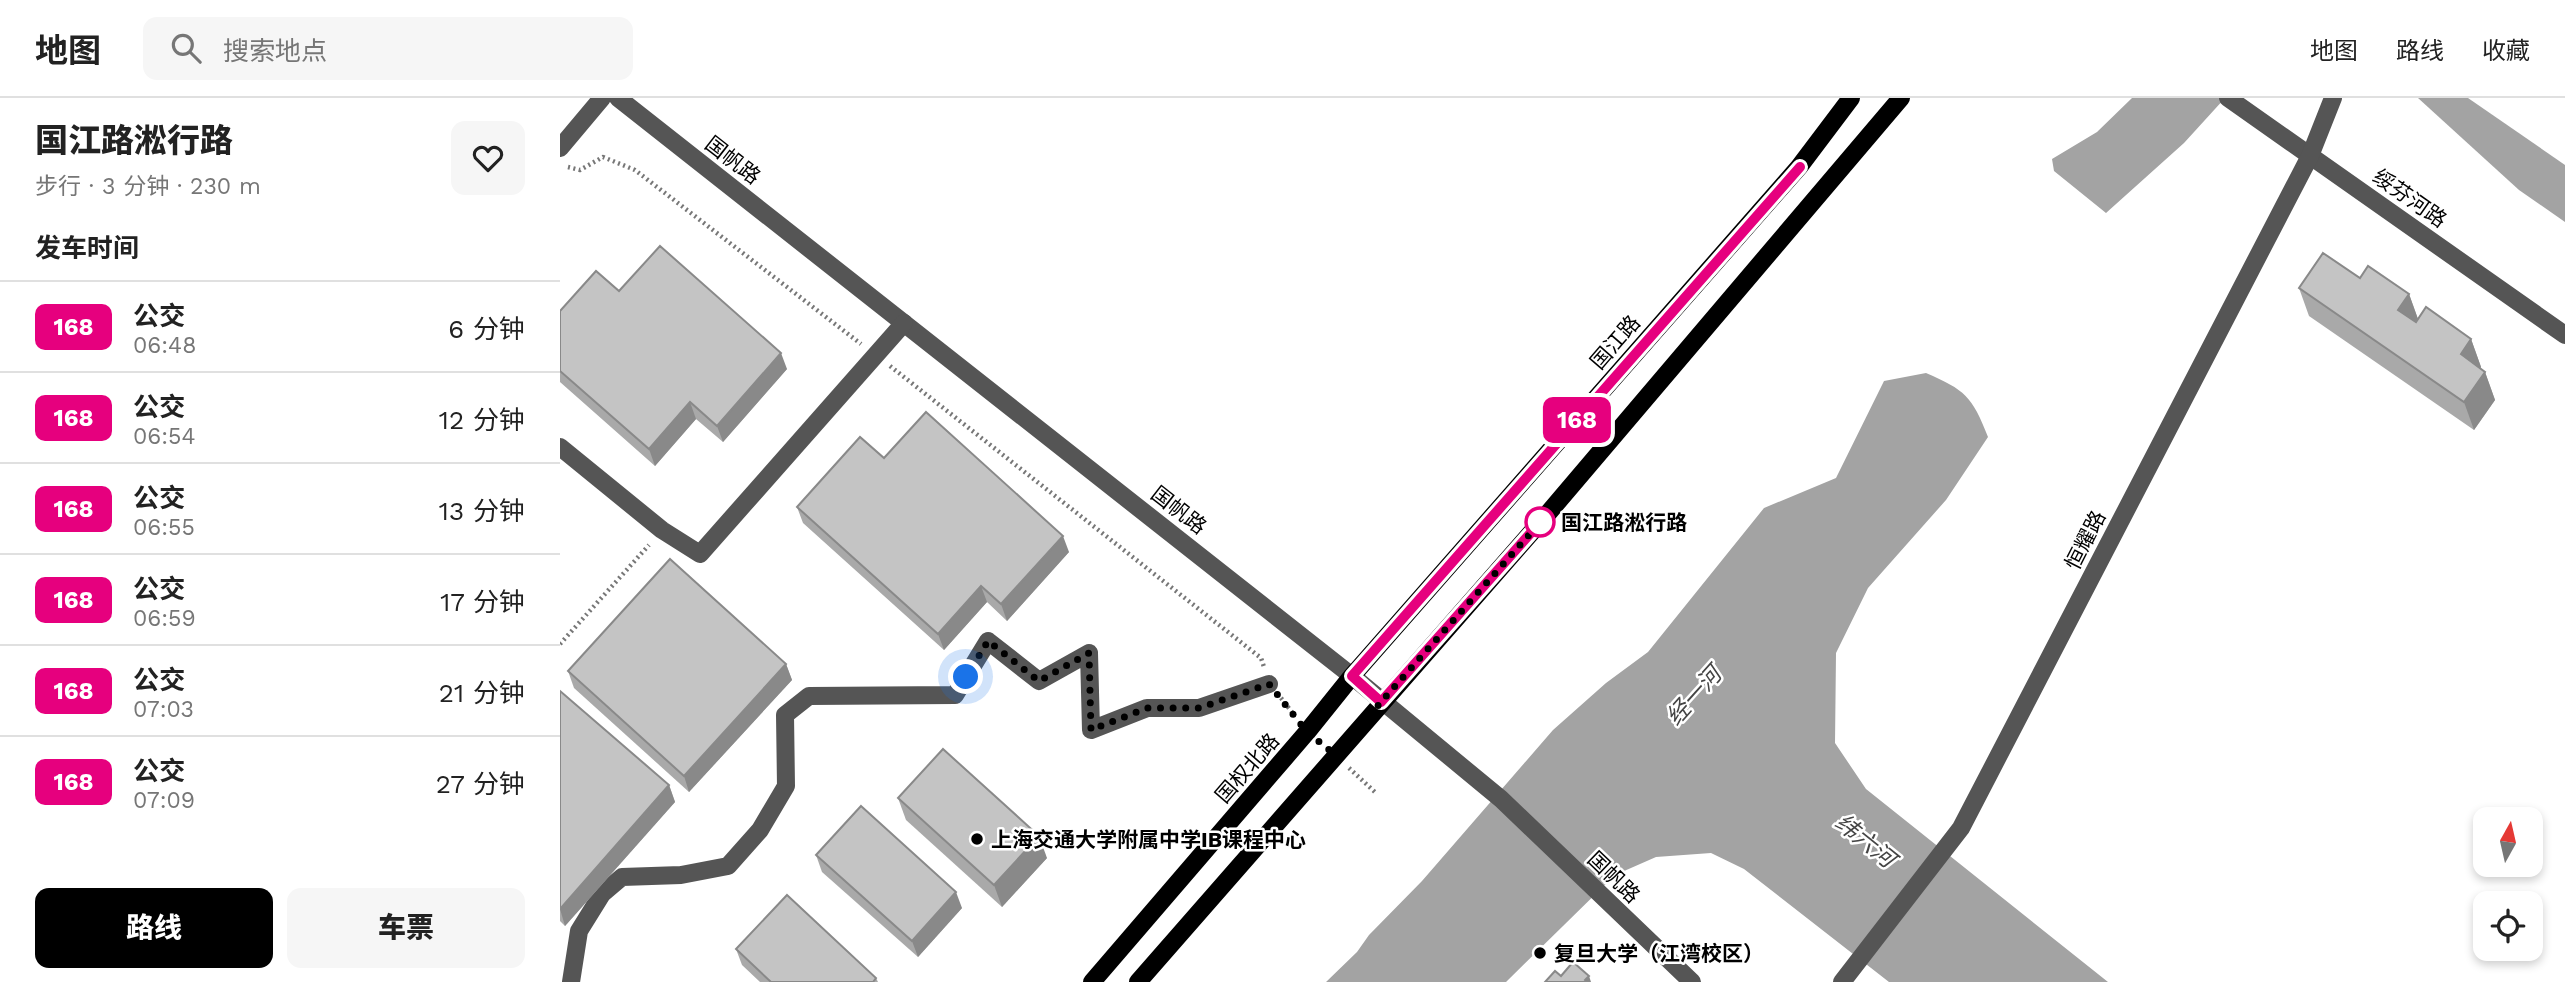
<!DOCTYPE html>
<html lang="zh">
<meta charset="utf-8">
<style>
body{margin:0;font-family:"Work Sans","Noto Sans SC",sans-serif;background:#f6f6f6;color:#222;height:100vh;display:flex;flex-direction:column;font-size:26px;white-space:nowrap}
*{box-sizing:border-box;margin:0}
p{font-size:23px;color:#767676}
.icon{flex:none;width:38px;height:38px;fill:none;stroke:currentColor;stroke-width:2;stroke-linecap:round;stroke-linejoin:round}
.map{position:relative;flex:1;overflow:hidden}
.details{display:flex;flex-direction:column;background:#fff;width:560px}
.details>*{flex:none}
.badge{padding:0 14px;border-radius:10px;font-size:24px;line-height:46px}
.needle{width:46px;rotate:8deg}
.controls{position:absolute;left:1913px;top:709px;display:grid;gap:14px}
.controls a{display:grid;place-items:center;width:70px;height:70px;border-radius:14px;background:#fff;box-shadow:0 4px 10px #0003;font-size:35px}
.you{position:absolute;width:35px;height:35px;margin:-18px;border:5px solid #fff;border-radius:50%;background:#1a73e8;box-shadow:0 0 0 10px #1a73e833}
.map>.badge{position:absolute;translate:-50% -50%;box-shadow:0 0 0 4px #fff}
h2{padding:0 35px;font-size:26px;line-height:63px}
.round{display:grid;place-items:center;flex:none;width:74px;height:74px;border-radius:14px;background:#f6f6f6}
.head{display:flex;align-items:center;justify-content:space-between;height:119px;padding:0 35px}
h1{font-size:33px;font-weight:800;line-height:52px}
.button{display:flex;gap:14px;margin-top:auto;padding:14px 35px}
.button a{flex:1;height:80px;border-radius:14px;background:#000;color:#fff;font-size:28px;font-weight:800;line-height:80px;text-align:center}
.button a+a{background:#f6f6f6;color:#222}
ul{padding:0;list-style:none}
li{display:flex;align-items:center;gap:21px;height:91px;padding:0 35px;border-top:2px solid #e0e0e0}
li div{flex:1}
li b{display:block;font-size:26px}
li em{font-style:normal}
li .badge{min-width:77px;font-weight:700;text-align:center}
header{display:flex;align-items:center;gap:42px;box-sizing:border-box;height:98px;padding:0 35px;background:#fff;border-bottom:2px solid #e0e0e0}
header strong{font-size:33px}
nav{display:flex;gap:38px;margin-inline-start:auto;font-size:24px}
.search{width:490px;height:63px;background:#f6f6f6;display:flex;align-items:center;gap:18px;box-sizing:border-box;padding:0 24px;border-radius:14px;color:#767676;font-size:26px}
main{display:flex;flex:1;min-height:0}
.map>svg:first-child{display:block}
.water{fill:#a3a3a3}
.lines{fill:none;stroke-linecap:round;stroke-linejoin:round}
.path{stroke:#777;stroke-width:4.5;stroke-dasharray:2 3.5;stroke-linecap:butt}
.minor{stroke:#555;stroke-width:18}
.major{stroke:#000;stroke-width:18}
.wall{fill:#a9a9a9}
.shaded-wall{fill:#898989}
.building{fill:#c4c4c4;stroke:#898989;stroke-width:2}
.line-casing{stroke:#fff;stroke-width:16}
.line{stroke:#e6007e;stroke-width:10}
.walk{stroke:#000;stroke-width:7;stroke-dasharray:0 12.6}
.stop-dot{fill:#fff;stroke:#e6007e;stroke-width:3.5}
.poi-dot{fill:#000;stroke:#fff;stroke-width:2.5}
.labels{text-anchor:middle;dominant-baseline:central;stroke-width:5;stroke-linejoin:round;paint-order:stroke}
.street-label{font-size:21px;fill:#000;stroke:#fff}
.stop-label{font-size:21px;font-weight:bold;fill:#000;stroke:#fff;text-anchor:start}
.poi-label{font-size:21px;font-weight:bold;fill:#000;stroke:#fff;text-anchor:start}
.water-label{font-size:23px;font-style:italic;fill:#444;stroke:#fff}
</style>
<header>
<strong>地图</strong>
<div class="search"><svg class="icon" aria-label="search" viewBox="0 0 24 24"><circle cx="10" cy="10" r="6"/><path d="M15 15l6 6"/></svg>搜索地点</div>
<nav><a>地图</a><a>路线</a><a>收藏</a></nav>
</header>
<main>
<section class="details">
<div class="head"><div><h1>国江路淞行路</h1><p>步行 · 3 分钟 · 230 m</p></div><a class="round"><svg class="icon" aria-label="heart" viewBox="0 0 24 24"><path d="M12 20l-8-8c-3-5 5-10 8-4 3-6 11-1 8 4z"/></svg></a></div>
<h2>发车时间</h2>
<ul>
<li><span class="badge" style="background:#e6007e;color:#fff">168</span><div><b>公交</b><p>06:48</p></div><em>6 分钟</em></li>
<li><span class="badge" style="background:#e6007e;color:#fff">168</span><div><b>公交</b><p>06:54</p></div><em>12 分钟</em></li>
<li><span class="badge" style="background:#e6007e;color:#fff">168</span><div><b>公交</b><p>06:55</p></div><em>13 分钟</em></li>
<li><span class="badge" style="background:#e6007e;color:#fff">168</span><div><b>公交</b><p>06:59</p></div><em>17 分钟</em></li>
<li><span class="badge" style="background:#e6007e;color:#fff">168</span><div><b>公交</b><p>07:03</p></div><em>21 分钟</em></li>
<li><span class="badge" style="background:#e6007e;color:#fff">168</span><div><b>公交</b><p>07:09</p></div><em>27 分钟</em></li>
</ul>
<div class="button"><a>路线</a><a>车票</a></div>
</section>
<div class="map">
<svg width="2005" height="884" viewBox="0 0 2005 884">
<rect width="100%" height="100%" fill="#fff"/>
<g class="water">
<polygon points="1572,0 1665,0 1624,45 1546,115 1494,73 1492,61 1537,34"/>
<polygon points="1858,0 1908,0 2005,67 2005,124 1959,92"/>
<path d="M1366 275C1405 292 1412 298 1428 339L1386 402 1308 490 1276 555 1275 645 1306 691 1548 884H1329L1184 771 1151 755 1096 759 1055 777 946 884H766L797 854 809 837 862 783 993 632 1046 585 1088 554 1204 410 1276 380 1324 283Z"/>
</g>
<g class="lines">
<g class="path">
<polyline points="8,69 20,72 43,59 75,72 301,246"/>
<polyline points="330,268 701,560 704,569"/>
<polyline points="0,546 89,447"/>
<polyline points="721,600 735,618"/>
<polyline points="789,670 817,696"/>
</g>
<g class="minor">
<polyline points="58,0 792,578 941,701 1132,884"/>
<polyline points="1668,0 2005,237"/>
<polyline points="0,50 42,0"/>
<polyline points="0,349 102,432 140,456 344,225"/>
<polyline points="11,884 19,833 42,796 62,779 121,777 168,768 200,732 226,688 225,617 249,598 395,597 428,543 479,583 529,555 531,632 587,610 639,610 709,586"/>
<polyline points="1282,884 1401,730 1750,58 1773,0"/>
</g>
<g class="major">
<polyline points="532,884 747,634 792,578 1239,69 1291,0"/>
<polyline points="578,884 984,420 1341,0"/>
</g>
</g>
<g class="wall">
<polygon points="1800,180 1849,196 1858,221 1911,241 1921,269 1920,270 1925,274 1935,302 1914,332 1749,218 1739,190"/>
<polygon points="59,193 227,271 163,344 136,321 95,368 0,284 0,213"/>
<polygon points="324,360 509,454 447,523 427,504 384,552 243,425 237,409"/>
<polygon points="226,566 232,582 129,694 14,590 8,573"/>
<polygon points="0,593 109,687 115,704 5,828 0,823"/>
<polygon points="338,700 487,760 442,809 346,722"/>
<polygon points="256,757 402,810 358,859 262,774"/>
<polygon points="176,851 316,880 318,884 200,884 182,867"/>
</g>
<g class="shaded-wall">
<polygon points="1849,196 1859,224 1848,240 1838,212"/>
<polygon points="1911,241 1921,269 1911,284 1901,256"/>
<polygon points="221,255 227,271 163,344 157,328"/>
<polygon points="1925,274 1935,302 1914,332 1904,304"/>
<polygon points="130,304 136,321 95,368 89,351"/>
<polygon points="503,438 509,454 447,523 441,506"/>
<polygon points="421,488 427,504 384,552 378,536"/>
<polygon points="226,566 232,582 129,694 124,678"/>
<polygon points="109,687 115,704 5,828 0,811"/>
<polygon points="479,738 487,760 442,809 434,787"/>
<polygon points="396,794 402,810 358,859 352,843"/>
<polygon points="1029,878 1031,884 1026,884 1025,882"/>
</g>
<g class="building">
<polygon points="100,148 221,255 157,328 130,304 89,351 0,273 0,213 36,173 59,193"/>
<polygon points="1763,155 1800,180 1808,168 1849,196 1838,212 1856,224 1866,209 1911,241 1901,256 1925,274 1904,304 1739,190"/>
<polygon points="366,314 503,438 441,506 421,488 378,536 237,409 300,339 324,360"/>
<polygon points="110,461 226,566 124,678 8,573"/>
<polygon points="0,593 109,687 0,811"/>
<polygon points="383,651 479,738 434,787 338,700"/>
<polygon points="301,708 396,794 352,843 256,757"/>
<polygon points="227,797 316,880 313,884 211,884 176,851"/>
<polygon points="1013,864 1029,878 1025,882 1027,884 985,884 995,873 1001,878"/>
</g>
<g class="lines">
<defs>
<polyline id="line" points="984,420 821,604 792,578 1240,69"/>
</defs>
<use href="#line" class="line-casing"/>
<use href="#line" class="line"/>
<polyline class="walk" points="406,579 428,543 479,583 529,555 531,632 587,610 639,610 709,586 747,634 777,658 821,604 984,420 980,424"/>
</g>
<circle class="stop-dot" cx="980" cy="424" r="14"/>
<g class="poi-dot">
<circle cx="417" cy="741" r="7"/>
<circle cx="980" cy="855" r="7"/>
</g>
<g class="labels">
<g class="street-label">
<text transform="translate(173 62) rotate(38)">国帆路</text>
<text transform="translate(1850 100) rotate(35)">绥芬河路</text>
<text transform="translate(1055 244) rotate(-49)">国江路</text>
<text transform="translate(619 412) rotate(38)">国帆路</text>
<text transform="translate(1525 442) rotate(-63)">恒耀路</text>
<text transform="translate(687 670) rotate(-49)">国权北路</text>
<text transform="translate(1054 779) rotate(44)">国帆路</text>
</g>
<g class="stop-label">
<text x="1001" y="424">国江路淞行路</text>
</g>
<g class="poi-label">
<text x="431" y="741">上海交通大学附属中学IB课程中心</text>
<text x="994" y="855">复旦大学（江湾校区）</text>
</g>
<g class="water-label">
<text transform="translate(1134 598) rotate(-48)">经一河</text>
<text transform="translate(1305 743) rotate(39)">纬六河</text>
</g>
</g>
</svg>
<div class="controls">
<a><svg class="needle" viewBox="-14 -14 28 28"><path d="M0-13l5 13h-10z" fill="#e53935"/><path d="M0 13l5-13h-10z" fill="#767676"/></svg></a>
<a><svg class="icon" aria-label="locate" viewBox="0 0 24 24"><circle cx="12" cy="12" r="6"/><path d="M12 2v4M12 18v4M2 12h4M18 12h4"/></svg></a>
</div>
<div class="you" style="left:406px;top:579px"></div>
<b class="badge" style="left:1017px;top:322px;background:#e6007e;color:#fff">168</b>
</div>
</main>
